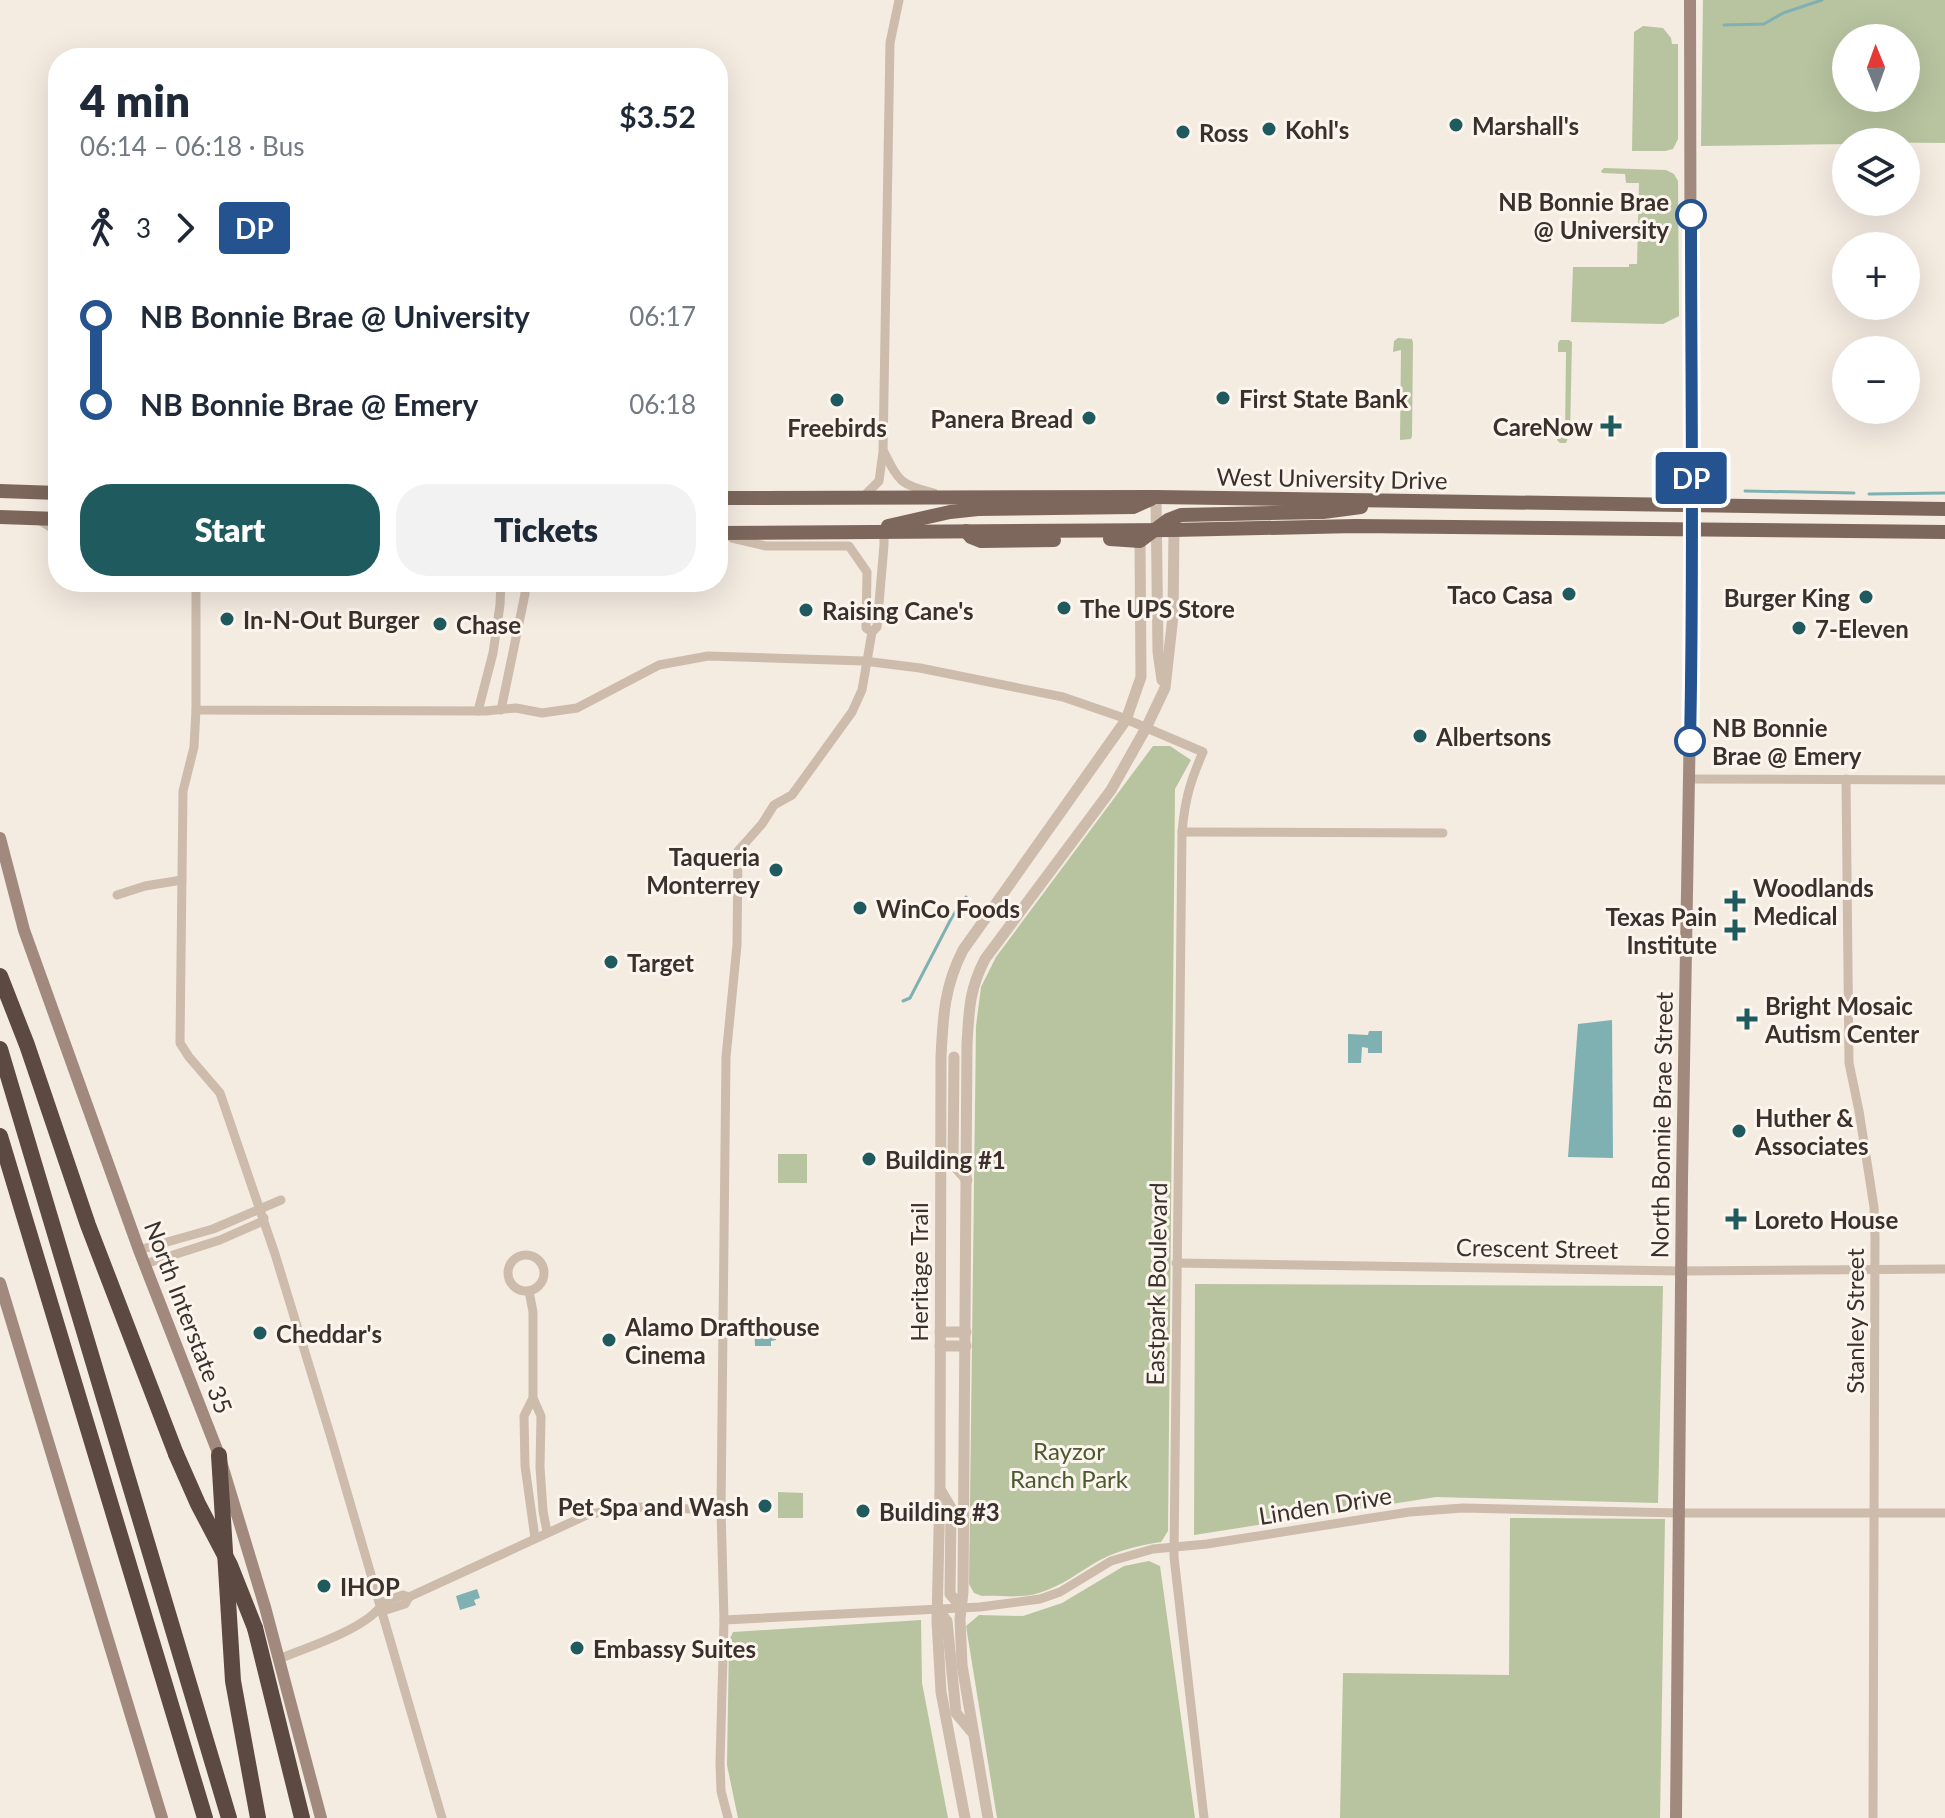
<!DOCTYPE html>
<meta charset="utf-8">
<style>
body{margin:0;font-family:Lato,sans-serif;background:#f2f2f3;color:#1f2937;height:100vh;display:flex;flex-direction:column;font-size:30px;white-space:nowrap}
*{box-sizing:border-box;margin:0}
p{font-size:26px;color:#747a83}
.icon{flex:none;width:44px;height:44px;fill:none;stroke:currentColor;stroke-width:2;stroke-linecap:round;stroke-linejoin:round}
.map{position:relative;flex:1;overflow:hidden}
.panel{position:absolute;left:48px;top:48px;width:680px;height:544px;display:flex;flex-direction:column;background:#fff;border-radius:32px;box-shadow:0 8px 32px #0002}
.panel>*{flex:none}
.badge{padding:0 16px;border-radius:6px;font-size:28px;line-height:52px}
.needle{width:52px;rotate:359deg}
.controls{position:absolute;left:1832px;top:24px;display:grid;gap:16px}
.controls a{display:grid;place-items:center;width:88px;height:88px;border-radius:50%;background:#fff;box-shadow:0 8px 32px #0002;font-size:40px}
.map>.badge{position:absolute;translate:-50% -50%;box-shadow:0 0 0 4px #fff}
.legs{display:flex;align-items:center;gap:12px;height:88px;padding:0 32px;font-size:26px}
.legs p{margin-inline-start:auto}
.overview{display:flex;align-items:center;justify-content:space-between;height:136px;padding:0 32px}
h1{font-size:44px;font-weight:800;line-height:60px}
.cta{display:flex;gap:16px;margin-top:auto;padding:16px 32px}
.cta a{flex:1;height:92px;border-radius:32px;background:#1f5a5e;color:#fff;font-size:32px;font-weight:800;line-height:92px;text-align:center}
.cta a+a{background:#f2f2f3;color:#1f2937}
ul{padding:0 32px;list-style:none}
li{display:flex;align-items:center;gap:28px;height:88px;font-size:30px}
li i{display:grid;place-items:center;width:12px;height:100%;margin:0 10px;background:currentColor}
li i::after{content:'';width:20px;height:20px;margin:-10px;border:6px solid;border-radius:50%;background:#fff}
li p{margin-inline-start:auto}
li:first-child i{background:linear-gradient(#0000 50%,currentColor 0)}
li:last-child i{background:linear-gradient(currentColor 50%,#0000 0)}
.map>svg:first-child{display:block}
.green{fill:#b8c4a0;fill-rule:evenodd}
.water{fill:#7fb0b2}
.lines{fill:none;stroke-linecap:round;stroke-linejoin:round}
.stream{stroke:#7fb0b2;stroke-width:3}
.minor{stroke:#cdbbac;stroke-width:9}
.tertiary{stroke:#cdbbac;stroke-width:11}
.secondary{stroke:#a18a7d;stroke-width:12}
.primary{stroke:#7d675c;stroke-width:14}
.motorway{stroke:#5c4a42;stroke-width:16}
.motorway-bridge{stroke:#5c4a42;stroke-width:16}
.line-1-casing{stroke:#fff;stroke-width:18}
.line-1{stroke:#24538f;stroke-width:12}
.poi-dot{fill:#1f5a5e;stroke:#fbf5ee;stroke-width:3}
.stop-1-dot{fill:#fff;stroke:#24538f;stroke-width:4}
.labels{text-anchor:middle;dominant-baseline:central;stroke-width:6;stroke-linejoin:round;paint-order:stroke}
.poi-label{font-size:24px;font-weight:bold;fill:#3b302b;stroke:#fbf5ee;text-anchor:start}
.stop-label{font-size:24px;font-weight:bold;fill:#3b302b;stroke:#fbf5ee;text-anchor:end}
.street-label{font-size:24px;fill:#3b302b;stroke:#fbf5ee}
.park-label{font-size:24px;fill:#4a5a2e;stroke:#fbf5ee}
</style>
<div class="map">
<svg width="1945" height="1818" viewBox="0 0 1945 1818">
<rect width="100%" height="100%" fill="#f4ebe1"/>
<g class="green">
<path d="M1703 0H1945V143L1846 142V144L1701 146ZM1846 38H1906V98H1846Z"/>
<polygon points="1643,26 1663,28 1671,38 1672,44 1678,44 1678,139 1673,149 1665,151 1632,151 1634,32"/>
<polygon points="1604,168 1666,170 1674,174 1678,181 1679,316 1663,324 1571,322 1573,267 1629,267 1629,264 1637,264 1639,183 1626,183 1625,174 1602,173 1601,171"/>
<polygon points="1398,338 1412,339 1413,343 1412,436 1411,439 1400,440 1401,350 1393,352 1394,341"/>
<polygon points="1560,340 1569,340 1572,342 1570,433 1566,443 1560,443 1557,440 1557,437 1565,437 1566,352 1558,352 1558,343"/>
<path d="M1153 746H1170L1191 760 1175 789 1168 1531 1161 1542C1140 1545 1119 1550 1100 1560 1079 1572 1062 1586 1039 1593 1021 1599 1000 1595 982 1596L974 1593 969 1584 976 1026 981 987 996 957Z"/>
<rect x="778" y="1154" width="29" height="29"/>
<polygon points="1195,1284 1663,1286 1658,1503 1436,1497 1194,1535"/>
<polygon points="778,1492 803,1493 803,1518 778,1518"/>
<polygon points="1510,1518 1665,1519 1660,1818 1340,1818 1343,1673 1509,1675"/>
<polygon points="1149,1561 1160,1566 1195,1818 997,1818 966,1626 979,1615 1023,1616 1062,1603 1124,1566"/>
<polygon points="921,1620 922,1683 948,1818 738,1818 727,1765 729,1641 733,1632"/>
</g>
<g class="water">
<polygon points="1612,1020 1613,1158 1568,1157 1578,1024"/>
<polygon points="1369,1031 1382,1031 1382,1053 1368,1053 1368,1048 1362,1047 1361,1063 1348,1063 1348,1034 1368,1035"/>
<polygon points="772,1323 772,1328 776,1328 776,1340 771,1341 771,1346 755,1346 754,1324"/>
<polygon points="477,1589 480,1598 474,1600 476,1605 460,1610 456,1596"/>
</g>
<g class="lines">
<g class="stream">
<polyline points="1724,25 1764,24 1783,13 1822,0"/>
<polyline points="1745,491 1854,493"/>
<polyline points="1869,494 1945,493"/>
<polyline points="903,1001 910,998 952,917 966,897"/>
</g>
<g class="minor">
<path d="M884 452C900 484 901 484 934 493"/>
<polyline points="863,497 879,481 883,452 890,43 899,0"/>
<polyline points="39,520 58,532"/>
<polyline points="732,538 766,546 849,546 867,572 866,628 872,632"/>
<path d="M196 582V710L486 711 516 708 542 713 577 708 659 665 708 656 864 661 920 668 1063 697 1121 717 1203 752C1190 782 1185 799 1182 832L1174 1557 1204 1818"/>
<polyline points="196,710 194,747 183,791 180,1043 189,1057 220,1093 275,1254 330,1434 442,1818"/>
<polyline points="501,710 525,594 525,582"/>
<polyline points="478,711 493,653 500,605 501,582"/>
<polyline points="1689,779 1945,780"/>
<polyline points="1846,779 1849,1063 1859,1111 1874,1207 1875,1237 1873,1818"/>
<polyline points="1182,832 1443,833"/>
<polyline points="117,895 145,886 182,880"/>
<polyline points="139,1250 213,1229 281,1200"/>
<circle cx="526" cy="1273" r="18"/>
<polyline points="1176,1263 1681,1271 1945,1269"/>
<polyline points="145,1264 220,1240 263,1221 264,1218"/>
<polyline points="529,1291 533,1312 533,1398 541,1416 540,1467 543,1511 547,1532"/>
<polyline points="533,1398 524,1416 525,1466 535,1538"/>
<polyline points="380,1608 386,1610 405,1604 409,1597 589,1514 636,1507 721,1510"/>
<polyline points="724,1620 980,1607 1040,1599 1060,1592 1111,1561 1153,1549 1207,1544 1409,1512 1463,1508 1678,1513 1945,1513"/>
<path d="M278 1659C304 1649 372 1627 383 1602L403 1595 409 1597"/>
<polyline points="728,1818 721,1791 720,1763 724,1620 721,1510 726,1057 737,945 738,851 762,824 774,805 792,795 852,712 862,690 872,632 877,627 884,545 884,532"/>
</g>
<g class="tertiary">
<polyline points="1156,497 1158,652 1162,680"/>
<polyline points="954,1057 953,1164 967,1180"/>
<polyline points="940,1332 966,1332"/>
<polyline points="940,1346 966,1346"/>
<polyline points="941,1491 951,1508 950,1594 962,1608"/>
<polyline points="937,1609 947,1621 956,1713 971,1731"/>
<path d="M965 1818 941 1692 937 1621 940 1488 941 1057C943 1017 944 987 963 950L1126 720 1141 677 1140 541"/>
<path d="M988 1818 962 1665 960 1619 963 1592 967 1044C969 1011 969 990 985 959L1111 790 1146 728 1165 688 1173 616 1174 530"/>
</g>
<g class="secondary">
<polyline points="0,838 24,930 139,1250 219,1455 265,1607 321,1818"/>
<polyline points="0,1283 162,1818"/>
<polyline points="1676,1818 1682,1180 1693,547 1691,489 1690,0"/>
</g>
<g class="primary">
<polyline points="0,491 58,493"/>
<polyline points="718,498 1156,497 1945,509"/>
<polyline points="0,517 58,519"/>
<polyline points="888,526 950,512 978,509 1133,507 1151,499"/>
<polyline points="966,531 971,537 981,541 1054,540"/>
<polyline points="718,533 1174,530 1355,526 1945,532"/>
<polyline points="1110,539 1140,541 1168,520 1181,515 1323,512 1361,507"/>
</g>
<g class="motorway">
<polyline points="0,976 27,1045 88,1225 176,1454"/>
<polyline points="0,1049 229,1818"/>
<polyline points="0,1136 205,1818"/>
<polyline points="219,1455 233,1681 258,1818"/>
<polyline points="255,1628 302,1818"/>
</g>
<polyline class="motorway-bridge" points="176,1454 198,1504 230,1565 255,1628"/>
</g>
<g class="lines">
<defs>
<path id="line-1" d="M1690 741C1694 566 1691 390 1691 215"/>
</defs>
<use href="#line-1" class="line-1-casing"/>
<use href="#line-1" class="line-1"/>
</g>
<g class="poi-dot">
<circle cx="1456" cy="125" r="8"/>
<circle cx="1269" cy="129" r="8"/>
<circle cx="1183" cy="132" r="8"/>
<circle cx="1223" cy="398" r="8"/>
<circle cx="837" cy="400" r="8"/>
<circle cx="1089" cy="418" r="8"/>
<path d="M1607 414h8v8h8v8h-8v8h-8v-8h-8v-8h8z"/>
<circle cx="1569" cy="594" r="8"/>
<circle cx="1866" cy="597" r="8"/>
<circle cx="1064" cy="608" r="8"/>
<circle cx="806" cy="610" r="8"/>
<circle cx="227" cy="619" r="8"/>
<circle cx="440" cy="624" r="8"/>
<circle cx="1799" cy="628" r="8"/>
<circle cx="1420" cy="736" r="8"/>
<circle cx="776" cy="870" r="8"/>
<path d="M1731 889h8v8h8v8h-8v8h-8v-8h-8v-8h8z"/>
<circle cx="860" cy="908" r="8"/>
<path d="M1731 918h8v8h8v8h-8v8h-8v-8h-8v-8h8z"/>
<circle cx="611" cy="962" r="8"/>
<path d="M1743 1007h8v8h8v8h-8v8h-8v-8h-8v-8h8z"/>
<circle cx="1739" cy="1131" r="8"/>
<circle cx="869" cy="1159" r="8"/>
<path d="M1732 1207h8v8h8v8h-8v8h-8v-8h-8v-8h8z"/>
<circle cx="260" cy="1333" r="8"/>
<circle cx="609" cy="1340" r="8"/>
<circle cx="765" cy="1506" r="8"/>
<circle cx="863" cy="1511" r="8"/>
<circle cx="324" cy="1586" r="8"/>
<circle cx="577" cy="1648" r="8"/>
</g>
<g class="stop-1-dot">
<circle cx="1691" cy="215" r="14"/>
<circle cx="1690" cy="741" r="14"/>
</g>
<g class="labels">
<g class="poi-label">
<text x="1472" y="125">Marshall's</text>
<text x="1285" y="129">Kohl's</text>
<text x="1199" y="132">Ross</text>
<text x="1239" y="398">First State Bank</text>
<text x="1073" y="418" text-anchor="end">Panera Bread</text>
<text x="1593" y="426" text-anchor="end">CareNow</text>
<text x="837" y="427" text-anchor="middle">Freebirds</text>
<text x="1553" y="594" text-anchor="end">Taco Casa</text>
<text x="1850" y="597" text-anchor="end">Burger King</text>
<text x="1080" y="608">The UPS Store</text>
<text x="822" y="610">Raising Cane's</text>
<text x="243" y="619">In-N-Out Burger</text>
<text x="456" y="624">Chase</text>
<text x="1815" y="628">7-Eleven</text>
<text x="1436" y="736">Albertsons</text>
<text x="760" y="856" text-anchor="end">Taqueria<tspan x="760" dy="28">Monterrey</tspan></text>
<text x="1753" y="887">Woodlands<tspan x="1753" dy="28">Medical</tspan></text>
<text x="876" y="908">WinCo Foods</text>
<text x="1717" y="916" text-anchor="end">Texas Pain<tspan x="1717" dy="28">Institute</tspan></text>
<text x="627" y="962">Target</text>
<text x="1765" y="1005">Bright Mosaic<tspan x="1765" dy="28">Autism Center</tspan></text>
<text x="1755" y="1117">Huther &amp;<tspan x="1755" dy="28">Associates</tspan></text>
<text x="885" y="1159">Building #1</text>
<text x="1754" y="1219">Loreto House</text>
<text x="625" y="1326">Alamo Drafthouse<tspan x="625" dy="28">Cinema</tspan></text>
<text x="276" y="1333">Cheddar's</text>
<text x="749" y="1506" text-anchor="end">Pet Spa and Wash</text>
<text x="879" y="1511">Building #3</text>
<text x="340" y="1586">IHOP</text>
<text x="593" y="1648">Embassy Suites</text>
</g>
<g class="stop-label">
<text x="1669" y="201">NB Bonnie Brae<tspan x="1669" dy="28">@ University</tspan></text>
<text x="1712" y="727" text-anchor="start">NB Bonnie<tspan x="1712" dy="28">Brae @ Emery</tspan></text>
</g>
<g class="street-label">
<text transform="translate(1332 478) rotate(1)">West University Drive</text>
<text transform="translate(1661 1125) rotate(-89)">North Bonnie Brae Street</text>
<text transform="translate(1537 1248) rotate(1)">Crescent Street</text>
<text transform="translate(918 1272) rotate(-90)">Heritage Trail</text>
<text transform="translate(1156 1284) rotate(-89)">Eastpark Boulevard</text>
<text transform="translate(189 1317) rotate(69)">North Interstate 35</text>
<text transform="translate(1854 1321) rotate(-90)">Stanley Street</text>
<text transform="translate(1325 1505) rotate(-9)">Linden Drive</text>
</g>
<g class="park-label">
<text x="1069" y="1450">Rayzor<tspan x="1069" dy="28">Ranch Park</tspan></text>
</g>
</g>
</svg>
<div class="controls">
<a><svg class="needle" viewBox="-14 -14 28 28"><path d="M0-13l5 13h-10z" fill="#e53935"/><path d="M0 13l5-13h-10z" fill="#747a83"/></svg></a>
<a><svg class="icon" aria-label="layers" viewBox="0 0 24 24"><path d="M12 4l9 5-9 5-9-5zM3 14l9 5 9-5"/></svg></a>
<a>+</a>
<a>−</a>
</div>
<b class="badge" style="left:1691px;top:478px;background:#24538f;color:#fff">DP</b>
<section class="panel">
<div class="overview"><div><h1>4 min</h1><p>06:14 – 06:18 · Bus</p></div><b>$3.52</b></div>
<div class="legs"><svg class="icon" aria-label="walk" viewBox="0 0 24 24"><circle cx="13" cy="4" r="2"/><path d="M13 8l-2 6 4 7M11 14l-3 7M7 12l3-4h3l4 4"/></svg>3<svg class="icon" aria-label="forward" viewBox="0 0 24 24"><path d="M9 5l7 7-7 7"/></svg><b class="badge" style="background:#24538f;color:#fff">DP</b></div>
<ul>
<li><i style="color:#24538f"></i><b>NB Bonnie Brae @ University</b><p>06:17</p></li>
<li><i style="color:#24538f"></i><b>NB Bonnie Brae @ Emery</b><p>06:18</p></li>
</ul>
<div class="cta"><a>Start</a><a>Tickets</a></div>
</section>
</div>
